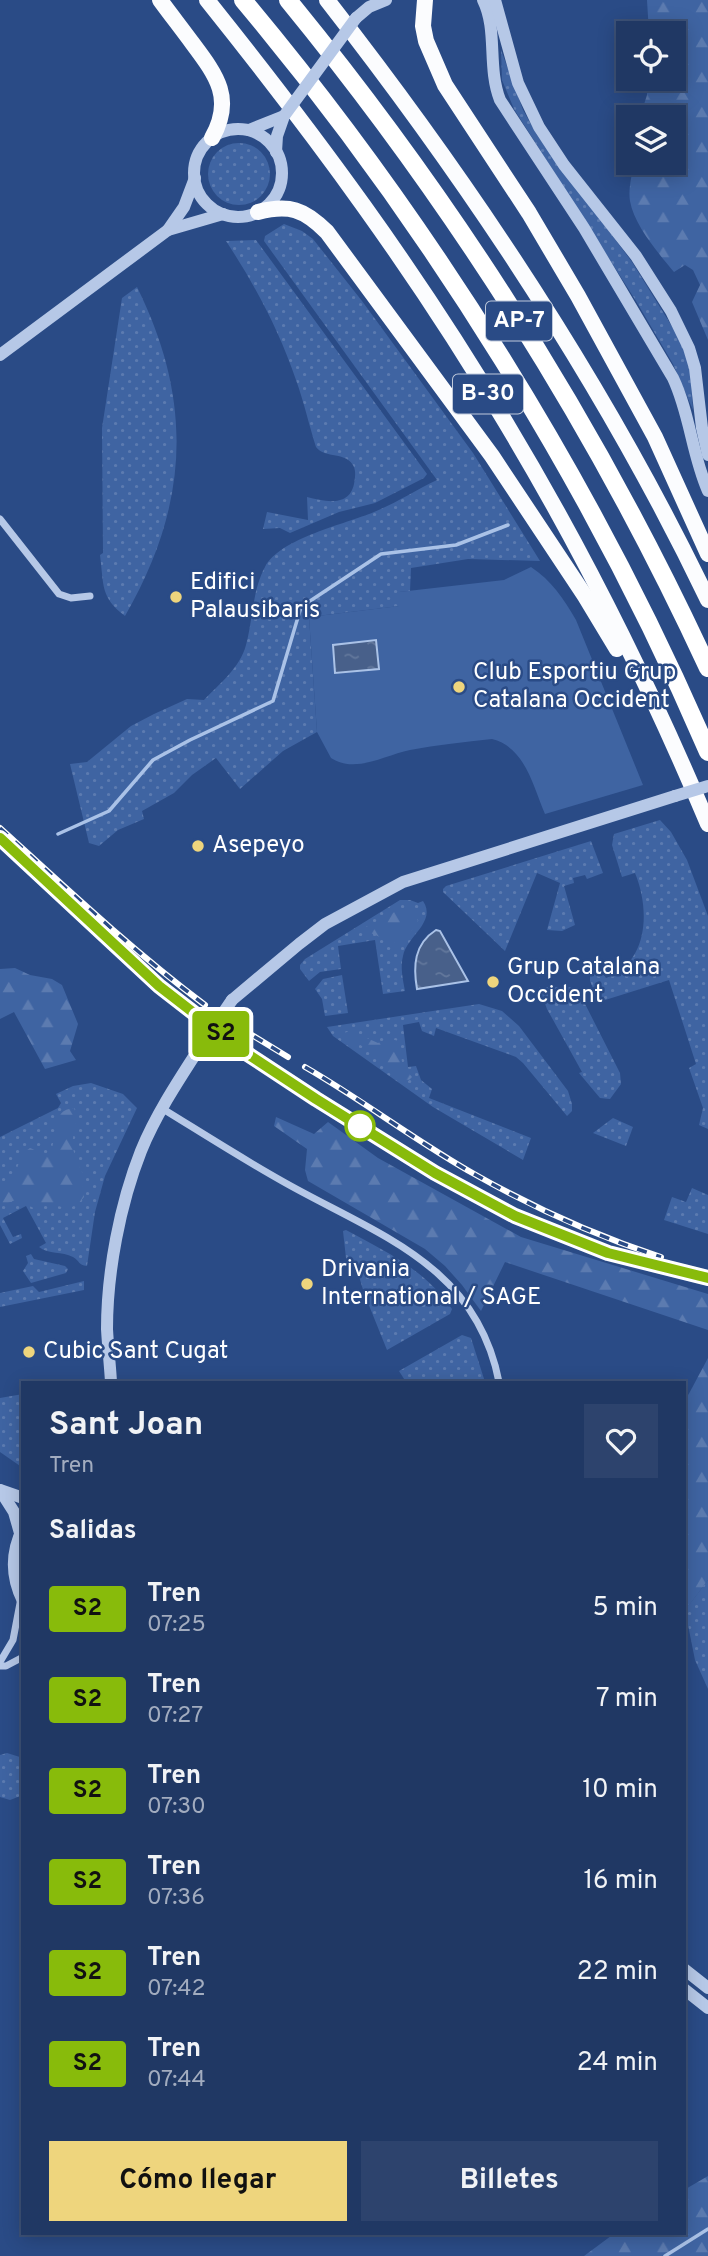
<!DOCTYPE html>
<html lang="es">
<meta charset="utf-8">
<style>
body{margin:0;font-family:Overpass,sans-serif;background:#2d436d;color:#f1f3f6;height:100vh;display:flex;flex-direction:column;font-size:26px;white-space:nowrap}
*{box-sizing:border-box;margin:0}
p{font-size:23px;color:#a2acbf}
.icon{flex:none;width:38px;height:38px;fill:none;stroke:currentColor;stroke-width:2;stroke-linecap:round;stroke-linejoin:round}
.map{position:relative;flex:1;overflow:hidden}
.side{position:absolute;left:21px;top:1381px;width:665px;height:854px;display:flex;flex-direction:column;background:#203864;border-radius:0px;box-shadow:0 4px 18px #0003,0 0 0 2px #3d5278}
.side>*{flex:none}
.badge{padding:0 14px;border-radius:5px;font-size:24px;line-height:46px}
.controls{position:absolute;left:616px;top:21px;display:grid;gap:14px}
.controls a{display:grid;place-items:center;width:70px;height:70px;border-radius:0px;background:#203864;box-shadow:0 4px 18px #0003,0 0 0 2px #3d5278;font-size:35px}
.map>.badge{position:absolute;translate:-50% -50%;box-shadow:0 0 0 4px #fff}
h2{padding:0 28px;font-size:26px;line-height:63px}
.round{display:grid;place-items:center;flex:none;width:74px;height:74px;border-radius:0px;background:#2d436d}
.head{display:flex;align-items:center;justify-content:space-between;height:119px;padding:0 28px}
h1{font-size:33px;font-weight:700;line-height:52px}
.cta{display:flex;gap:14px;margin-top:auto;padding:14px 28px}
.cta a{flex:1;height:80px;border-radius:0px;background:#eed57d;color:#111;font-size:28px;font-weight:700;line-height:80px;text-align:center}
.cta a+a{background:#2d436d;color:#f1f3f6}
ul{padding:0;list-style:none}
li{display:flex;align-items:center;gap:21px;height:91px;padding:0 28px}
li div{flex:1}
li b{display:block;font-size:26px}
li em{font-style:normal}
li .badge{min-width:77px;font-weight:700;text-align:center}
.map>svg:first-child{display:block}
.grass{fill:url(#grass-dots)}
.forest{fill:url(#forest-firs)}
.garden{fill:#3f64a2}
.water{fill:url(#water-ripples);stroke:#aac2e7;stroke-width:2}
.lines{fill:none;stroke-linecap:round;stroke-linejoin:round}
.stream{stroke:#aac2e7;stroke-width:3.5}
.minor{stroke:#b6c8e7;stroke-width:7}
.tertiary{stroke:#b6c8e7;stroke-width:12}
.trunk{stroke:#fbfcfe;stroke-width:16}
.motorway{stroke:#fff;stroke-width:18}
.rail-casing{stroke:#fff;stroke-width:6}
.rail{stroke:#2a4b86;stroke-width:3.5;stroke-dasharray:10;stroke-linecap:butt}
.tertiary-bridge{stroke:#b6c8e7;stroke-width:12}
.line-casing{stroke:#fff;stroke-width:16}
.line{stroke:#88bb0b;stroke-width:10}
.poi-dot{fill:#eed57d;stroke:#2a4b86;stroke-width:2.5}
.stop-dot{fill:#fff;stroke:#88bb0b;stroke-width:3.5}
.labels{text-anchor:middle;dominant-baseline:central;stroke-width:5;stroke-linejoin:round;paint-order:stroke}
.shield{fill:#2a4b86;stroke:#bfc9db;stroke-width:2}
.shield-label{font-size:23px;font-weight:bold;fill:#fff}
.poi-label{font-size:24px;fill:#fff;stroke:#2a4b86;text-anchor:start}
</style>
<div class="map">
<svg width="708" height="2256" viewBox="0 0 708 2256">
<defs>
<pattern id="grass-dots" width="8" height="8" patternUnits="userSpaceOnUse" patternTransform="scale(1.75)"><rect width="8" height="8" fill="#3f64a2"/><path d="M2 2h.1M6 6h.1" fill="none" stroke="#5c7bb0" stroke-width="1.8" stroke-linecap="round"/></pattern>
<pattern id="forest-firs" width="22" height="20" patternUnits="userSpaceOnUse" patternTransform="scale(1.75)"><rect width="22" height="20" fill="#3f64a2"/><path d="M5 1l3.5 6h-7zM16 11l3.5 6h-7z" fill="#5c7bb0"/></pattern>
<pattern id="water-ripples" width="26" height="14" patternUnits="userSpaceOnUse" patternTransform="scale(1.75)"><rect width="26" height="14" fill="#48608a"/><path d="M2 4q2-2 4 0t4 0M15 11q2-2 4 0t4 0" fill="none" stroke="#63789c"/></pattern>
</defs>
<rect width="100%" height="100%" fill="#2a4b86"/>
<g class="grass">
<polygon points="501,50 523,110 537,135 632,262 681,341 690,370 693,410 673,364 636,301 514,109 502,80"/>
<circle cx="239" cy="174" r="31"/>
<path d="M284 224 302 231 313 239 362 301 473 453 540 561 468 559 411 568 410 591 399 592 400 606 309 617 317 732 283 751 240 789 216 758 192 775 174 793 142 811 144 819 118 830 99 846 89 843 70 764 87 762 131 726 154 714 187 699 204 700C219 684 240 668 246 645 253 620 252 591 265 567 280 538 346 524 374 512 396 503 416 490 437 480L264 241 265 236Z"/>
<path d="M256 240 427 474 424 478 375 503 339 512 290 533 280 528 263 529 267 512 308 520 307 497C324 501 349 508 354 484 355 479 356 472 354 467 347 451 325 459 316 447 309 425 304 402 296 380 279 330 255 285 226 241Z"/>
<path d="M137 287C194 402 189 505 125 616 100 597 104 585 100 555L103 553 102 428 122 298Z"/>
<path d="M660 820 671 832 687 860 708 916V1129L699 1125 703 1108 689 1068 696 1064 669 980 602 1001 598 1000 590 981V974L599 967 606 978C649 962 650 909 635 873L622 877 612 845 614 834Z"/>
<polygon points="591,841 603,873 587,879 585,875 573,878 574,883 564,886 575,925 562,931 547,930 560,883 537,873 505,951 443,892 443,889 446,886"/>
<path d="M400 900H410L418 903 423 901C437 922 407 936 403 956 400 967 403 980 405 991L383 994 375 940 338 946 341 969 320 972 309 981 300 969V965L305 959Z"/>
<polygon points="342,975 348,1013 325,1016 322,999 315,989 323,979"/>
<polygon points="539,987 570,987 580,994 620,1073 621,1084 610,1099 600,1098 579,1073 582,1072 547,1009"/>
<polygon points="479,1004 502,1011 519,1026 568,1091 572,1104 572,1111 567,1116 523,1063 516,1057 436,1028 434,1036 422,1031 419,1022 403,1025 408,1067 416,1066 421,1080 432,1089 429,1098 531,1138 523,1160 433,1107 333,1036 327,1027"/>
<path d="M91 1083 123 1094 137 1108 105 1176 95 1212 87 1266C78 1265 80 1261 73 1257 62 1251 49 1255 39 1247L46 1243 26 1206 3 1218 13 1237 21 1234 22 1238 10 1244 0 1225V1137L58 1108 61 1103 56 1094 73 1086Z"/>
<polygon points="613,1118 633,1127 626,1146 593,1133"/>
<polygon points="692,1188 708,1195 708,1234 664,1220 672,1197 686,1202"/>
<path d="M346 1230C387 1252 425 1270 452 1309L450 1314 387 1350 364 1293 356 1266 347 1267 343 1231Z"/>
<polygon points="31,1254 34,1259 65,1266 68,1269 66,1273 31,1283 23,1271 28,1263 26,1256"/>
<polygon points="84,1281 84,1290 0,1307 0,1293 33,1286 39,1292"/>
<polygon points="462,1335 471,1338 485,1382 406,1382 399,1371"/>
<polygon points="23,1394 23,1468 0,1452 0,1398"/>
<polygon points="708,1580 708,1689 695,1660 685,1610"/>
<polygon points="7,1753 23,1758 23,1795 10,1800 0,1797 0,1755"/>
</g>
<g class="forest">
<path d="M647 0H708V340L692 302 700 285 693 270 685 265 674 272C659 254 634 225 630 201 628 189 632 175 634 163H674V117H640L647 95V79H674V33H649Z"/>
<path d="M410 908 414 911 418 921C395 958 394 939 364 931L366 927 400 909Z"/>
<polygon points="15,968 30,975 52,979 62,985 78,1024 70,1051 76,1060 45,1069 14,1012 0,1019 0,969"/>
<path d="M351 1031 378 1043 389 1038 398 1041 403 1067 412 1077 408 1081 401 1079C389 1064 361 1040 342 1039L339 1034Z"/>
<path d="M74 1108C80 1123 71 1133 73 1148 75 1160 82 1169 85 1180L82 1189 84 1197C73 1211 65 1209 50 1203L35 1209 18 1199 0 1206V1188L13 1180 22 1154 30 1148 45 1154 51 1151C58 1134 50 1110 74 1108Z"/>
<polygon points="276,1117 314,1134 328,1122 378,1158 521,1237 708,1294 708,1330 505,1262 481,1311 462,1285 445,1266 425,1249 308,1181 305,1170 307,1149 274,1126"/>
<polygon points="708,1358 708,1580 684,1612 684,1403"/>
<polygon points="708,2176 708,2256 584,2256 615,2233 684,2233 684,2190"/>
</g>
<path class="garden" d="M531 567C551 580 564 599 576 620L643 785 545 814C533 786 525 747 492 739 465 742 437 745 410 750 385 755 355 774 331 758L317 732 309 617 399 606V592L504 580Z"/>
<g class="water">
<polygon points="376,640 379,669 335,673 333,645"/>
<path d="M436 930 440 931 468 981 417 989C413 966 414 944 436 930Z"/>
</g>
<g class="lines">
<g class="stream">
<polyline points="58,834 109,811 153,760 190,740 273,701 301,607 381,554 456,545 508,525"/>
<polyline points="665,2256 708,2229"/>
</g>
<g class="minor">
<polyline points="0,519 59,594 71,598 90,596"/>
<path d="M163 1109C202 1133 241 1158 282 1181 375 1234 476 1263 499 1382"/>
<polyline points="0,1662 13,1640 21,1598"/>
<polyline points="0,1666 6,1666 23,1657"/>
</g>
<g class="tertiary">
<path d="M483 0C498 30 487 67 500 100L584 228 673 378C690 414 692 455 708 491"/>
<polyline points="495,0 518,83 539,127 564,165 636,256 671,311 689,348 695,368 702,428 708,455"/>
<polyline points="356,18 369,7 386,0"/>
<circle cx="238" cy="173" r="44"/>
<polyline points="249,130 284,116"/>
<polyline points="276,152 277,136 284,116"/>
<polyline points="168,230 223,214"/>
<polyline points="0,355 168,230 184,207 195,178"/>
<polyline points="232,1000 299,944 325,924 403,882 675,796"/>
<path d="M111 1382C110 1365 108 1347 107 1329 107 1272 120 1204 141 1151 156 1114 180 1078 202 1044"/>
<polyline points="0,1490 14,1512 20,1533"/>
<polyline points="0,1490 23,1498"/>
<path d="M23 1528C11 1552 11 1577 23 1601"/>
<polyline points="684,1969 708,1988"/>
<polyline points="684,1989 708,2008"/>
</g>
<g class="trunk">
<path d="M160 0C171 15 182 29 193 44 217 76 234 99 212 138"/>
<path d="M207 0C315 135 418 274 506 423 583 551 650 686 708 824"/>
<path d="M327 0C473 187 605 385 708 600"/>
<polyline points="425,0 423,26 426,41 445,85 529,213 578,296 655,437 708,554"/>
<path d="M258 212C289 204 304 209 327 232L492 456 585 596 617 649"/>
</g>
<g class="motorway">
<path d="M243 0C429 222 594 486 708 752"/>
<path d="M288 0C455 204 598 430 708 668"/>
</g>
<defs>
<g id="rail">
<path d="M0 828C67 889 132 950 205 1005"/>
<polyline points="107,939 197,1017"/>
<polyline points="237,1026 288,1057"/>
<polyline points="228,1039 277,1075"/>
<path d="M305 1067C364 1101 417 1142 476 1175 536 1209 596 1236 661 1257"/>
<path d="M293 1085C365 1130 437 1180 514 1216 576 1245 641 1263 708 1278"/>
</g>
</defs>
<use href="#rail" class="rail-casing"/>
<use href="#rail" class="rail"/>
<g class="tertiary-bridge">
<polyline points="284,116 356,18"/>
<polyline points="675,796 708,786"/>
<polyline points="202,1044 232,1000"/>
</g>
</g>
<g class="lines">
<defs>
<polyline id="line" points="0,838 159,986 243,1051 316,1099 435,1173 515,1216 608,1253 708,1278"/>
</defs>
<use href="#line" class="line-casing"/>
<use href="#line" class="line"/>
</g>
<g class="poi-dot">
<circle cx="176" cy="597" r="7"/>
<circle cx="459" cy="687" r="7"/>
<circle cx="198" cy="846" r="7"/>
<circle cx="493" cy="982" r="7"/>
<circle cx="307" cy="1284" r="7"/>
<circle cx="29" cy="1352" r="7"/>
</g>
<circle class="stop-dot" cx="360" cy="1126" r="14"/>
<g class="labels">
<g class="shield">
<rect x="486" y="301.5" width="66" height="39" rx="5"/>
<rect x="453" y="374.5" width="70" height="39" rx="5"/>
</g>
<g class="shield-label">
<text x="519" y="321">AP-7</text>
<text x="488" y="394">B-30</text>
</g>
<g class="poi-label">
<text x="190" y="583">Edifici<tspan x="190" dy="28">Palausibaris</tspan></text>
<text x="473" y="673">Club Esportiu Grup<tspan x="473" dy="28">Catalana Occident</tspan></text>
<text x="212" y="846">Asepeyo</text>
<text x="507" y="968">Grup Catalana<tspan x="507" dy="28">Occident</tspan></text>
<text x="321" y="1270">Drivania<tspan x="321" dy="28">International / SAGE</tspan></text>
<text x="43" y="1352">Cubic Sant Cugat</text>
</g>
</g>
</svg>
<div class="controls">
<a><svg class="icon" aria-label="locate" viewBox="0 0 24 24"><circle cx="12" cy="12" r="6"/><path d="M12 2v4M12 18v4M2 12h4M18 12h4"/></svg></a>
<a><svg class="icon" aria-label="layers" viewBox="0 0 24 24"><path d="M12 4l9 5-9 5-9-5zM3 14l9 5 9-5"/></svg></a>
</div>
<b class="badge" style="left:221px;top:1034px;background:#88bb0b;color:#111">S2</b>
<section class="side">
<div class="head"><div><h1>Sant Joan</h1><p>Tren</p></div><a class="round"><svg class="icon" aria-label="heart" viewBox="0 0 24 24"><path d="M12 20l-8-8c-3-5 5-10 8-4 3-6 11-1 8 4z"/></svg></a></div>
<h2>Salidas</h2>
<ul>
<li><span class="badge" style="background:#88bb0b;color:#111">S2</span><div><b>Tren</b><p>07:25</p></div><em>5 min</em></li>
<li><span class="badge" style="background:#88bb0b;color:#111">S2</span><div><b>Tren</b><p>07:27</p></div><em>7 min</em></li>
<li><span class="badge" style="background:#88bb0b;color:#111">S2</span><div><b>Tren</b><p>07:30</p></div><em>10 min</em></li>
<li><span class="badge" style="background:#88bb0b;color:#111">S2</span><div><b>Tren</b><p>07:36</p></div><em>16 min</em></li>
<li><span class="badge" style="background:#88bb0b;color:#111">S2</span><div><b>Tren</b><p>07:42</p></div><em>22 min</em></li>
<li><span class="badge" style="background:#88bb0b;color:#111">S2</span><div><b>Tren</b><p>07:44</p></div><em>24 min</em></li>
</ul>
<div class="cta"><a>Cómo llegar</a><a>Billetes</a></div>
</section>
</div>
